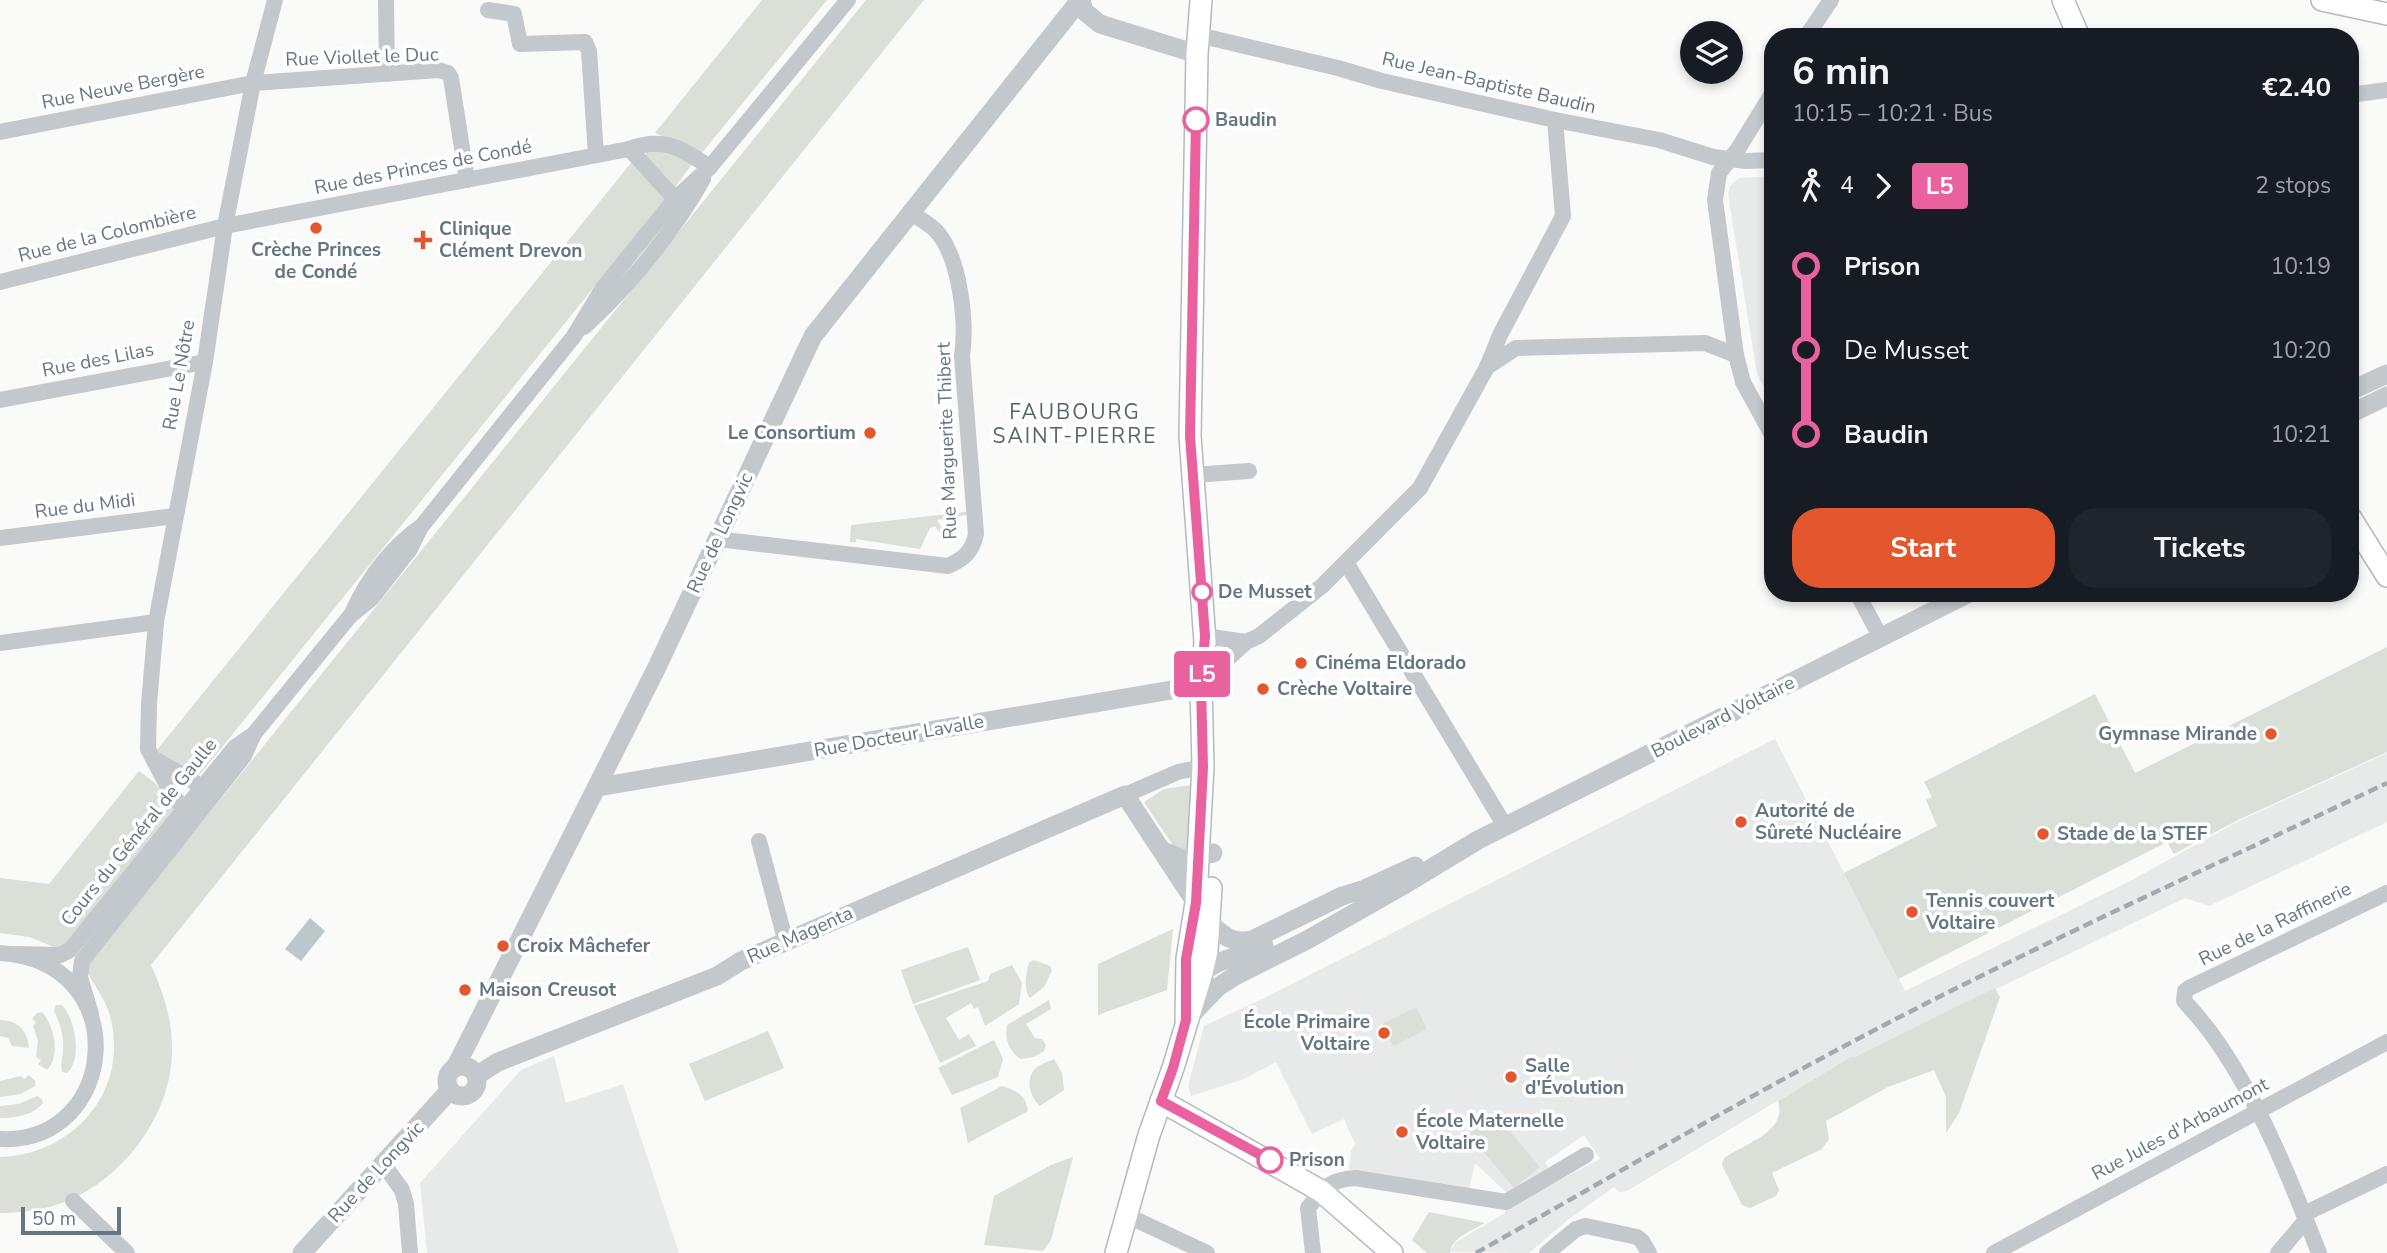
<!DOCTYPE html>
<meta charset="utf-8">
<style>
body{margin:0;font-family:"Nunito Sans",sans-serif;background:#20242c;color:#f1f3f6;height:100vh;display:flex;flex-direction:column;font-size:26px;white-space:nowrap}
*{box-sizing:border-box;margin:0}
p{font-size:23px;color:#9ea1a6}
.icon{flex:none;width:38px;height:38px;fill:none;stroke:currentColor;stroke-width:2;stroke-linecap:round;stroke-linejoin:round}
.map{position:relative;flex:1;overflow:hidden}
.side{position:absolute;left:1764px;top:28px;width:595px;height:574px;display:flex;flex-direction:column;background:#171b24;border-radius:28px;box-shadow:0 4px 10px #0003}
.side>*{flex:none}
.badge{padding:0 14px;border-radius:5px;font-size:24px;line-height:46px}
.buttons{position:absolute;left:1680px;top:21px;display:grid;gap:14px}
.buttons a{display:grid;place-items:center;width:63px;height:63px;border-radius:50%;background:#171b24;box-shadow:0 4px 10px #0003;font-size:35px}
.scale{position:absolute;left:21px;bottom:18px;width:100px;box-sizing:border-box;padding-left:7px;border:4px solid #657683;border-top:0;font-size:19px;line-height:24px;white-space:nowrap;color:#657683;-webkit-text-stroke:5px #fff;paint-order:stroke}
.map>.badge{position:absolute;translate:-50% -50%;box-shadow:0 0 0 4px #fff}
.legs{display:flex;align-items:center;gap:10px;height:77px;padding:0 28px;font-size:23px}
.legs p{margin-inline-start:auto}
.head{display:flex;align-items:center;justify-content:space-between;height:119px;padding:0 28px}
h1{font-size:38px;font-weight:700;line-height:52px}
.cta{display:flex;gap:14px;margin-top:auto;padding:14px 28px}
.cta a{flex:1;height:80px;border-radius:28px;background:#e4572e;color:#fff;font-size:28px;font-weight:700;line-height:80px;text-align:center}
.cta a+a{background:#20242c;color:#f1f3f6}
ul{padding:0 28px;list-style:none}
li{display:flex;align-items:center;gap:24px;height:84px;font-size:26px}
li i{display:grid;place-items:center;width:10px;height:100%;margin:0 9px;background:currentColor}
li i::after{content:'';width:18px;height:18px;margin:-9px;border:5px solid;border-radius:50%;background:#171b24}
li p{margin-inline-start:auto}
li:first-child i{background:linear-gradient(#0000 50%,currentColor 0)}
li:last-child i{background:linear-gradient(currentColor 50%,#0000 0)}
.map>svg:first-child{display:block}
.built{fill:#e8e9e9}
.green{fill:#dadfd7}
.water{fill:#bbc7cb}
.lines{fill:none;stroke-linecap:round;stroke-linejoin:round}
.secondary-casing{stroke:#b3babf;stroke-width:24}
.minor{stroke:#c3c8cc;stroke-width:16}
.tertiary{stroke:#c3c8cc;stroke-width:19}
.secondary{stroke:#fff;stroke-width:21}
.rail{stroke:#a2aab0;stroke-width:4.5;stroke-dasharray:10 5;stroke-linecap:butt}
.line-1-casing{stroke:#fff;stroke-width:16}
.line-1{stroke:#ea619f;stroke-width:10}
.stop-1-dot{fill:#fff;stroke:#ea619f;stroke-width:3.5}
.poi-dot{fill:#e4572e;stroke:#fff;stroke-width:2.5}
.labels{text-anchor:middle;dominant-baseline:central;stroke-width:7;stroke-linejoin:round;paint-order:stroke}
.street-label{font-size:19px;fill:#657683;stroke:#fff}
.stop-label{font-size:19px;font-weight:bold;fill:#657683;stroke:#fff;text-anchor:start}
.poi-label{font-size:19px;font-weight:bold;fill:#657683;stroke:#fff;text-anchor:start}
.neighbourhood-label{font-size:21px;letter-spacing:2px;fill:#57646e;stroke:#fff}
</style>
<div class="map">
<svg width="2387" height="1253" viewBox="0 0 2387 1253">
<rect width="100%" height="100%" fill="#fafaf8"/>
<g class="built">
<polygon points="1773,176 1773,403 1757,374 1728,194 1730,186 1739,178"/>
<polygon points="1775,739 1905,991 2130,881 2239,821 2387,753 2387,822 2209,906 2185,898 1855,1057 1852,1056 1627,1191 1620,1192 1614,1187 1569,1219 1529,1253 1450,1252 1456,1242 1505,1213 1506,1208 1600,1159 1584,1135 1545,1162 1550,1171 1509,1195 1475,1163 1469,1189 1434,1188 1349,1169 1351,1151 1355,1144 1344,1119 1312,1134 1276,1062 1244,1079 1191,1096 1188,1086 1204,1026 1264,998"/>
<polygon points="554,1056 566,1103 623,1084 679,1253 427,1253 420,1183 521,1070"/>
</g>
<g class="green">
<polygon points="762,0 827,0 701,154 655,133"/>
<path d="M866 0H924L151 965C163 992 172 1018 172 1048 173 1108 131 1169 78 1196 54 1208 27 1213 0 1213V1157C72 1155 128 1093 111 1020 106 997 93 986 85 967Z"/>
<polygon points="653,148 694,161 674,189 646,157 646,152"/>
<polygon points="635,158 666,198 202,772 197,776 161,756 157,750"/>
<polygon points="966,512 966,515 937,520 943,530 940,533 935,526 930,528 920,549 856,539 856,542 850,542 851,525"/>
<polygon points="2387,647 2387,752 2238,820 2174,854 2167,842 1898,979 1844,873 1937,826 1926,800 1932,797 1924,782 2095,694 2135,773"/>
<polygon points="139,771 155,783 175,809 66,943 59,949 29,937 0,933 0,878 49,884"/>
<polygon points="1191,785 1192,814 1188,849 1178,853 1144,802 1164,789"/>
<polygon points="1173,929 1167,990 1098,1015 1098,964"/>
<polygon points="968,947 980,980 913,1004 901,970"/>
<path d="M1034 960 1050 966 1052 970 1044 987 1030 998C1023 990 1026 973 1029 963Z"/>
<polygon points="1012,965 1022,983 1019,1004 985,1026 978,1007 974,1009 971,1003 946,1018 959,1040 969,1034 976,1046 940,1063 914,1006 988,981 990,974"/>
<path d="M1995 988 2000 997 1959 1113 1946 1133V1097L1934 1070 1888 1087 1826 1121 1829 1139 1822 1149 1772 1173 1779 1190 1776 1196 1750 1208 1742 1205 1722 1165 1724 1158C1744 1144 1788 1132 1778 1101L1852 1056 1855 1057Z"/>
<path d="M1049 1000 1051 1009 1026 1024 1035 1038 1042 1039 1046 1045 1044 1051 1034 1057 1020 1059C1008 1049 1005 1040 1007 1025Z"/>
<path d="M56 1005H62C75 1019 83 1059 67 1073L62 1072C60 1064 63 1058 63 1049 64 1035 60 1023 54 1011Z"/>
<polygon points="1416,1007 1427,1029 1393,1046 1382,1024"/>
<path d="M42 1012C54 1026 61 1055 47 1070L38 1064 41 1060 36 1057 38 1040 33 1026 36 1022 32 1019 37 1013Z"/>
<path d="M0 1020C18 1020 28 1031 29 1048L12 1046 8 1038 0 1036Z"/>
<polygon points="768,1031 784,1068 705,1101 689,1064"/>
<polygon points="994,1040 1003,1059 998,1077 952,1095 938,1068"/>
<path d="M1054 1059 1062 1073 1064 1090 1040 1106C1031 1098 1025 1081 1034 1070 1038 1065 1047 1062 1054 1059Z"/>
<polygon points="28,1075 35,1080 35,1086 21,1094 0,1097 0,1081 21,1076 25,1079"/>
<path d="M1002 1086C1016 1090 1026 1095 1028 1111L968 1143 960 1108Z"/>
<path d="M37 1096 42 1099 43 1103C34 1115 15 1118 0 1118V1106L19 1104Z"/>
<polygon points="1494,1113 1540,1167 1514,1188 1469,1134"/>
<polygon points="1073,1157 1051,1240 1043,1251 984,1245 994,1196 1051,1165"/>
<path d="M1429 1212 1485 1223C1473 1230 1451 1238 1450 1253H1427L1412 1240Z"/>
</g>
<polygon class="water" points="310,918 325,931 301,961 285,949"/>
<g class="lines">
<defs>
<g id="secondary">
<polyline points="2063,0 2079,37"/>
<polyline points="2322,0 2387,14"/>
<polyline points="2350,517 2387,576"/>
<polyline points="1186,1021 1187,959 1196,903 1198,857 1203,767 1201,685 1205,642 1190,436 1197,54 1201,0"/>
<polyline points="1161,1101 1321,1191 1392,1253"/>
<polyline points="1116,1253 1149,1135 1173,1068 1202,973 1207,951 1211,888"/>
</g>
</defs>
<use href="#secondary" class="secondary-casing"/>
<g class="minor">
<polyline points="386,0 387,74"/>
<polyline points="488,10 514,14 520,44 585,42 589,51 596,155"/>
<polyline points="1806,37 1831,0"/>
<polyline points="1197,41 1211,38 1338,68 1382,81 1555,120 1659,140 1713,157 1746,161 1773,160"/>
<polyline points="1773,92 1738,149 1719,173 1715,200 1736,355 1743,382 1773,437"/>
<polyline points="2350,95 2387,90"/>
<polyline points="0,132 253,83 439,70 448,73 451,78 467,180"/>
<path d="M629 149C648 167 663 189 683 205"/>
<path d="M0 282 225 226 629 149C664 136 680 148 710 167"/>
<path d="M584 327C628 287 675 230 703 179"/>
<polyline points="1487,367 1500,335 1563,216 1555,120"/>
<polyline points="0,400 205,362"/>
<polyline points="1193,475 1249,471"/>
<polyline points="0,538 175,516"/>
<path d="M717 539 948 566C965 558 972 552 976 534L962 356C967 321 960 260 938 233 932 225 920 219 911 213"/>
<polyline points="1347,564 1505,826"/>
<polyline points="1857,593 1881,638"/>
<path d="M353 611C368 579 390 549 419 528"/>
<polyline points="1205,636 1246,642"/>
<polyline points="0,643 156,622"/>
<polyline points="1212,673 1246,642 1259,636 1322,586 1420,488 1487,367 1516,348 1705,343 1736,355"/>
<polyline points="154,759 193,781 208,793"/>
<polyline points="1125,795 1178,772 1203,767"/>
<polyline points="195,816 178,802 168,787 148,749 149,704 156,622 205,362 225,226 253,83 275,0"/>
<polyline points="759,841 786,943"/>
<path d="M0 953C136 961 119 1145 0 1139"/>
<polyline points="15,954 60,955 70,950 235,747 254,734 350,616 372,598 410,549 421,527 574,336 603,288 675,199 710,167 848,0"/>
<polyline points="91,1014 80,977 82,961 244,756 253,736"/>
<polyline points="384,1165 402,1190 406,1204 410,1253"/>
<polyline points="73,1201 127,1253"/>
<polyline points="2304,1214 2387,1174"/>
<polyline points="1126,1215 1207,1253"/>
<path d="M1313 1253 1308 1208C1324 1188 1328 1180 1355 1178L1506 1202 1586 1155"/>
<polyline points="1547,1253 1576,1229 1586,1226 1637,1237 1642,1241 1649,1253"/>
<polyline points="1994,1253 2387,1042"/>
<polyline points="2278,1253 2306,1220"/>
<path d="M2319 1253C2291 1181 2262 1107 2218 1043 2208 1028 2196 1014 2184 1001L2185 991 2189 988 2387 893"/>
</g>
<g class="tertiary">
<polyline points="1081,0 1084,11 1100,24 1197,54"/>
<polyline points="2350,391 2387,374"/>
<polyline points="2350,414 2387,396"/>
<polyline points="598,787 1201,685"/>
<polyline points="1163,851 1186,860 1213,853"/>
<path d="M1209 922C1223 936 1232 944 1252 940L1342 896 1365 889 1415 866"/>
<path d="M1195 979C1219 956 1236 959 1264 946"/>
<polyline points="1188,1018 1218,987 1235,976 1307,940 1402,886 1478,840 1969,593"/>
<circle cx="462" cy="1081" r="15"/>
<polyline points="455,1068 657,667 813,336 1080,0"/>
<polyline points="476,1076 498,1062 717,976 741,961 1125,795 1196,903"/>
<polyline points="302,1253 450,1090"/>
</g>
<use href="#secondary" class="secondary"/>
<path class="rail" d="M1476 1253C1615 1175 1751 1094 1892 1021 2054 937 2222 862 2387 783"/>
</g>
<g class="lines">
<defs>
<polyline id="line-1" points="1196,120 1190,436 1205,636 1201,685 1203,767 1196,903 1186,959 1186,1020 1173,1068 1161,1101 1270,1160"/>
</defs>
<use href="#line-1" class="line-1-casing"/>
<use href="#line-1" class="line-1"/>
</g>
<g class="stop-1-dot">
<circle cx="1196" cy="120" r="12"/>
<circle cx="1202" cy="592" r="9"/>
<circle cx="1270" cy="1160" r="12"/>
</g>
<g class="poi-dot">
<circle cx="316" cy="228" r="7"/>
<path d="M419.5 229.5h7v7h7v7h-7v7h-7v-7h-7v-7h7z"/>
<circle cx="870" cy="433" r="7"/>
<circle cx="1301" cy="663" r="7"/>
<circle cx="1263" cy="689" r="7"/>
<circle cx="2271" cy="734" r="7"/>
<circle cx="1741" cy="822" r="7"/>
<circle cx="2043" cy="834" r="7"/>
<circle cx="1912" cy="912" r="7"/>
<circle cx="503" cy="946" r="7"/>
<circle cx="465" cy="990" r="7"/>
<circle cx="1384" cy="1033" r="7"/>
<circle cx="1511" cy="1077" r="7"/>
<circle cx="1402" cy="1132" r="7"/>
</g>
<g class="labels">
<g class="street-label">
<text transform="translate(362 57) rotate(-2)">Rue Viollet le Duc</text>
<text transform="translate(1489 83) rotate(13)">Rue Jean-Baptiste Baudin</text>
<text transform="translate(123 87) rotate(-11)">Rue Neuve Bergère</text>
<text transform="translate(423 167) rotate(-11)">Rue des Princes de Condé</text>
<text transform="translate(107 234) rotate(-14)">Rue de la Colombière</text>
<text transform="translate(98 360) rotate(-11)">Rue des Lilas</text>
<text transform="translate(179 375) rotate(-80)">Rue Le Nôtre</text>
<text transform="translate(947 441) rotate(-92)">Rue Marguerite Thibert</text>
<text transform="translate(85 506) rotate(-7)">Rue du Midi</text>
<text transform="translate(720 533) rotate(-65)">Rue de Longvic</text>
<text transform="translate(1723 717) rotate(-27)">Boulevard Voltaire</text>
<text transform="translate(899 736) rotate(-10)">Rue Docteur Lavalle</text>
<text transform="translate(139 832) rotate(-51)">Cours du Général de Gaulle</text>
<text transform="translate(2275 924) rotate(-26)">Rue de la Raffinerie</text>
<text transform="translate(800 935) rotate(-24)">Rue Magenta</text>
<text transform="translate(2180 1129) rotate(-28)">Rue Jules d'Arbaumont</text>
<text transform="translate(376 1172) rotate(-47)">Rue de Longvic</text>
</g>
<g class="stop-label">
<text x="1215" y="120">Baudin</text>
<text x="1218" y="592">De Musset</text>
<text x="1289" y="1160">Prison</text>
</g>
<g class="poi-label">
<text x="439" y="229">Clinique<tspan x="439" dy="22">Clément Drevon</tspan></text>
<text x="316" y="250" text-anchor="middle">Crèche Princes<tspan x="316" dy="22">de Condé</tspan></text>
<text x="856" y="433" text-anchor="end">Le Consortium</text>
<text x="1315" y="663">Cinéma Eldorado</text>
<text x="1277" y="689">Crèche Voltaire</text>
<text x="2257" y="734" text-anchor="end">Gymnase Mirande</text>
<text x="1755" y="811">Autorité de<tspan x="1755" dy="22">Sûreté Nucléaire</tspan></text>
<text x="2057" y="834">Stade de la STEF</text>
<text x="1926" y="901">Tennis couvert<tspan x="1926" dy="22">Voltaire</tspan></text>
<text x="517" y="946">Croix Mâchefer</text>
<text x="479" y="990">Maison Creusot</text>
<text x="1370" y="1022" text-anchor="end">École Primaire<tspan x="1370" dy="22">Voltaire</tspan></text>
<text x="1525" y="1066">Salle<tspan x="1525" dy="22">d'Évolution</tspan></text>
<text x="1416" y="1121">École Maternelle<tspan x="1416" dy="22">Voltaire</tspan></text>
</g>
<g class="neighbourhood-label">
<text x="1075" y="412">FAUBOURG<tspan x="1075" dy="24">SAINT-PIERRE</tspan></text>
</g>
</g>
</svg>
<div class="buttons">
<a><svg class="icon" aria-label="layers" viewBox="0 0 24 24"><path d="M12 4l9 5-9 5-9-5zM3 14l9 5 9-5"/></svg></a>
</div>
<div class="scale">50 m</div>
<b class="badge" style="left:1202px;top:674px;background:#ea619f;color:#fff">L5</b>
<section class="side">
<div class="head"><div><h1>6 min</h1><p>10:15 – 10:21 · Bus</p></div><b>€2.40</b></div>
<div class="legs"><svg class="icon" aria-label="walk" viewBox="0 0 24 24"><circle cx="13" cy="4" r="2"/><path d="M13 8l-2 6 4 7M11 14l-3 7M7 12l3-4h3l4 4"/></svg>4<svg class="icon" aria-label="forward" viewBox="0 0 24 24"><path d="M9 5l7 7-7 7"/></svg><b class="badge" style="background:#ea619f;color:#fff">L5</b><p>2 stops</p></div>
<ul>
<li><i style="color:#ea619f"></i><b>Prison</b><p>10:19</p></li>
<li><i style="color:#ea619f"></i><span>De Musset</span><p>10:20</p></li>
<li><i style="color:#ea619f"></i><b>Baudin</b><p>10:21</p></li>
</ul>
<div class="cta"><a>Start</a><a>Tickets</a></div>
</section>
</div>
